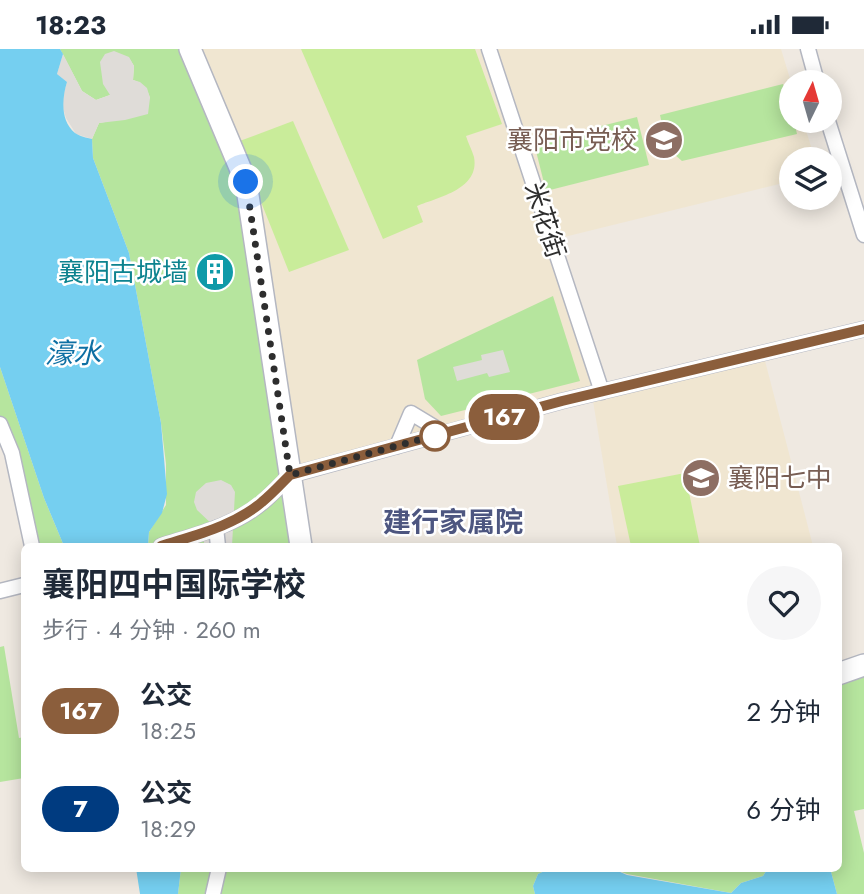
<!DOCTYPE html>
<html lang="zh">
<meta charset="utf-8">
<style>
body{margin:0;font-family:Jost,"Noto Sans SC",sans-serif;background:#f6f6f7;color:#1f2937;height:100vh;display:flex;flex-direction:column;font-size:26px;white-space:nowrap}
*{box-sizing:border-box;margin:0}
p{font-size:23px;color:#747a83}
.icon{flex:none;width:38px;height:38px;fill:none;stroke:currentColor;stroke-width:2;stroke-linecap:round;stroke-linejoin:round}
.map{position:relative;flex:1;overflow:hidden}
.sheet{position:absolute;left:21px;top:494px;width:821px;height:329px;display:flex;flex-direction:column;background:#fff;border-radius:10px;box-shadow:0 4px 18px #0003}
.sheet>*{flex:none}
.badge{padding:0 14px;border-radius:23px;font-size:24px;line-height:46px}
.needle{width:46px;rotate:5deg}
.controls{position:absolute;left:779px;top:21px;display:grid;gap:14px}
.controls a{display:grid;place-items:center;width:63px;height:63px;border-radius:50%;background:#fff;box-shadow:0 4px 18px #0003;font-size:35px}
.you{position:absolute;width:35px;height:35px;margin:-18px;border:5px solid #fff;border-radius:50%;background:#1a73e8;box-shadow:0 0 0 10px #1a73e833}
.map>.badge{position:absolute;translate:-50% -50%;box-shadow:0 0 0 4px #fff}
.round{display:grid;place-items:center;flex:none;width:74px;height:74px;border-radius:37px;background:#f6f6f7}
.headline{display:flex;align-items:center;justify-content:space-between;height:119px;padding:0 21px}
h1{font-size:33px;font-weight:700;line-height:52px}
ul{padding:0;list-style:none}
li{display:flex;align-items:center;gap:21px;height:98px;padding:0 21px}
li div{flex:1}
li b{display:block;font-size:26px}
li em{font-style:normal}
li .badge{min-width:77px;font-weight:700;text-align:center}
.status{display:flex;justify-content:space-between;align-items:center;height:49px;padding:0 35px;background:#fff;direction:ltr}
.status svg{height:19px;fill:currentColor}
.map>svg:first-child{display:block}
.education{fill:#f0e6d1}
.green{fill:#b6e59e}
.pitch{fill:#c9ec9a}
.plaza{fill:#dfdcd8}
.water{fill:#75cff0}
.lines{fill:none;stroke-linecap:round;stroke-linejoin:round}
.street-casing{stroke:#b4b7c1;stroke-width:17}
.secondary-casing{stroke:#b4b7c1;stroke-width:24}
.street{stroke:#fff;stroke-width:14}
.secondary{stroke:#fff;stroke-width:21}
.line-casing{stroke:#fff;stroke-width:16}
.line{stroke:#8b5e3c;stroke-width:10}
.walk{stroke:#2e2e2e;stroke-width:7;stroke-dasharray:0 12.6}
.stop-dot{fill:#fff;stroke:#8b5e3c;stroke-width:3.5}
.labels{text-anchor:middle;dominant-baseline:central;stroke-width:5;stroke-linejoin:round;paint-order:stroke}
.education-label{font-size:26px;fill:#785e54;stroke:#fff;text-anchor:end}
.street-label{font-size:26px;fill:#2e2e2e;stroke:#fff}
.culture-label{font-size:26px;fill:#0d838f;stroke:#fff;text-anchor:end}
.water-label{font-size:28px;font-style:italic;fill:#0d6fa3;stroke:#fff}
.neighbourhood-label{font-size:28px;font-weight:bold;fill:#4d5680;stroke:#fff}
</style>
<div class="status"><b>18:23</b><svg viewBox="0 0 49 12"><path d="M0 12V9h3v3zM5 12V6h3v6zM10 12V3h3v9zM15 12V0h3v12zM26 1h20v11H26zM47 4h2v5h-2z"/></svg></div>
<div class="map">
<svg width="864" height="845" viewBox="0 0 864 845">
<rect width="100%" height="100%" fill="#efe9e1"/>
<polygon class="education" points="190,0 781,0 791,33 791,72 803,72 815,110 791,110 791,132 552,191 602,343 763,304 813,497 617,497 592,346 291,426"/>
<g class="green">
<path d="M60 0H190L246 133 301 497H148L149 483 166 456V415L161 374 129 204 93 109 92 90 99 74 105 73 150 49C147 39 143 34 133 31L134 17 129 9 110 46 96 51 82 42Z"/>
<polygon points="783,35 791,62 791,72 794,72 797,85 682,112 667,99 660,66"/>
<polygon points="637,68 649,116 546,142 534,94"/>
<polygon points="553,247 580,332 441,367 425,350 417,311"/>
<polygon points="0,318 44,449 64,497 38,497 0,379"/>
<polygon points="4,597 19,689 24,688 24,729 0,733 0,598"/>
<polygon points="864,608 864,760 854,762 864,804 864,845 837,845 830,819 838,819 838,615"/>
<polygon points="181,819 551,819 538,825 533,837 535,845 178,845"/>
<polygon points="611,819 768,819 763,827 741,834 731,844 627,825"/>
</g>
<g class="pitch">
<path d="M301 0H475L502 75 466 87C468 94 472 101 474 108 480 140 439 148 417 157L423 173 383 190Z"/>
<polygon points="293,72 349,201 289,223 237,93"/>
<polygon points="685,424 700,497 631,497 618,437"/>
</g>
<g class="plaza">
<polygon points="114,2 129,8 134,17 133,31 140,33 147,39 150,49 148,65 125,71 99,74 92,90 76,85 66,69 63,59 63,47 67,33 57,25 63,5 82,42 96,51 110,46 103,35 100,13 105,5"/>
<polygon points="503,301 510,323 489,328 487,324 457,332 453,318 482,311 481,306"/>
<polygon points="221,431 231,436 235,443 232,497 205,497 201,484 216,479 197,461 194,453 196,443 206,434"/>
</g>
<g class="water">
<path d="M0 0H60L63 5 57 25 67 33C62 49 60 72 75 84 79 87 87 89 92 90L93 109 129 204 161 374 167 445 162 464 149 483 148 497H64L44 449 0 318Z"/>
<polygon points="136,819 181,819 178,845 140,845"/>
<polygon points="551,819 582,821 584,819 611,819 627,826 731,844 741,834 763,827 768,819 830,819 837,845 535,845 533,837 538,825"/>
</g>
<g class="lines">
<defs>
<g id="street">
<polyline points="489,0 602,343"/>
<polyline points="808,0 817,33"/>
<polyline points="828,72 864,186"/>
<polyline points="0,375 12,404 32,497"/>
<polyline points="397,397 411,364 444,384"/>
<polyline points="216,479 218,497"/>
<path d="M161 497C195 486 234 477 263 453 272 445 281 435 291 426L562 352 864 280"/>
<polyline points="0,542 24,536"/>
<polyline points="213,845 219,819"/>
</g>
<g id="secondary">
<polyline points="190,0 246,133 301,497"/>
<polyline points="838,625 864,616"/>
</g>
</defs>
<use href="#street" class="street-casing"/>
<use href="#secondary" class="secondary-casing"/>
<use href="#street" class="street"/>
<use href="#secondary" class="secondary"/>
</g>
<g class="lines">
<defs>
<path id="line" d="M161 497C195 486 234 477 262 453 272 445 281 435 290 426L562 352 864 280"/>
</defs>
<use href="#line" class="line-casing"/>
<use href="#line" class="line"/>
<polyline class="walk" points="246,133 290,426 444,384 435,387"/>
</g>
<defs>
<symbol id="university-disc" viewBox="-11 -11 22 22"><circle r="9.5" fill="#8d6e63" stroke="#fff"/><path d="M0-5L7-2L0 1L-7-2ZM-4 1L0 2.5L4 1V4Q0 6-4 4Z" fill="#fff"/></symbol>
<symbol id="building-disc" viewBox="-11 -11 22 22"><circle r="9.5" fill="#0f9aa8" stroke="#fff"/><path d="M-4-6H4V6H1V3H-1V6H-4ZM-2.5-4.3h1.7v1.8h-1.7ZM.8-4.3h1.7v1.8H.8ZM-2.5-1h1.7V.8h-1.7ZM.8-1h1.7V.8H.8Z" fill="#fff"/></symbol>
<symbol id="school-disc" viewBox="-11 -11 22 22"><circle r="9.5" fill="#8d6e63" stroke="#fff"/><path d="M0-5L7-2L0 1L-7-2ZM-4 1L0 2.5L4 1V4Q0 6-4 4Z" fill="#fff"/></symbol>
</defs>
<g fill-rule="evenodd">
<use href="#university-disc" x="642" y="69" width="44" height="44"/>
<use href="#building-disc" x="193" y="201" width="44" height="44"/>
<use href="#school-disc" x="679" y="407" width="44" height="44"/>
</g>
<circle class="stop-dot" cx="435" cy="387" r="14"/>
<g class="labels">
<g class="education-label">
<text x="637" y="91">襄阳市党校</text>
<text x="728" y="429" text-anchor="start">襄阳七中</text>
</g>
<g class="street-label">
<text transform="translate(545 171) rotate(72)">米花街</text>
</g>
<g class="culture-label">
<text x="188" y="223">襄阳古城墙</text>
</g>
<g class="water-label">
<text x="73" y="304">濠水</text>
</g>
<g class="neighbourhood-label">
<text x="453" y="473">建行家属院</text>
</g>
</g>
</svg>
<div class="controls">
<a><svg class="needle" viewBox="-14 -14 28 28"><path d="M0-13l5 13h-10z" fill="#e53935"/><path d="M0 13l5-13h-10z" fill="#747a83"/></svg></a>
<a><svg class="icon" aria-label="layers" viewBox="0 0 24 24"><path d="M12 4l9 5-9 5-9-5zM3 14l9 5 9-5"/></svg></a>
</div>
<div class="you" style="left:246px;top:133px"></div>
<b class="badge" style="left:504px;top:368px;background:#8b5e3c;color:#fff">167</b>
<section class="sheet">
<div class="headline"><div><h1>襄阳四中国际学校</h1><p>步行 · 4 分钟 · 260 m</p></div><a class="round"><svg class="icon" aria-label="heart" viewBox="0 0 24 24"><path d="M12 20l-8-8c-3-5 5-10 8-4 3-6 11-1 8 4z"/></svg></a></div>
<ul>
<li><span class="badge" style="background:#8b5e3c;color:#fff">167</span><div><b>公交</b><p>18:25</p></div><em>2 分钟</em></li>
<li><span class="badge" style="background:#003b80;color:#fff">7</span><div><b>公交</b><p>18:29</p></div><em>6 分钟</em></li>
</ul>
</section>
</div>
